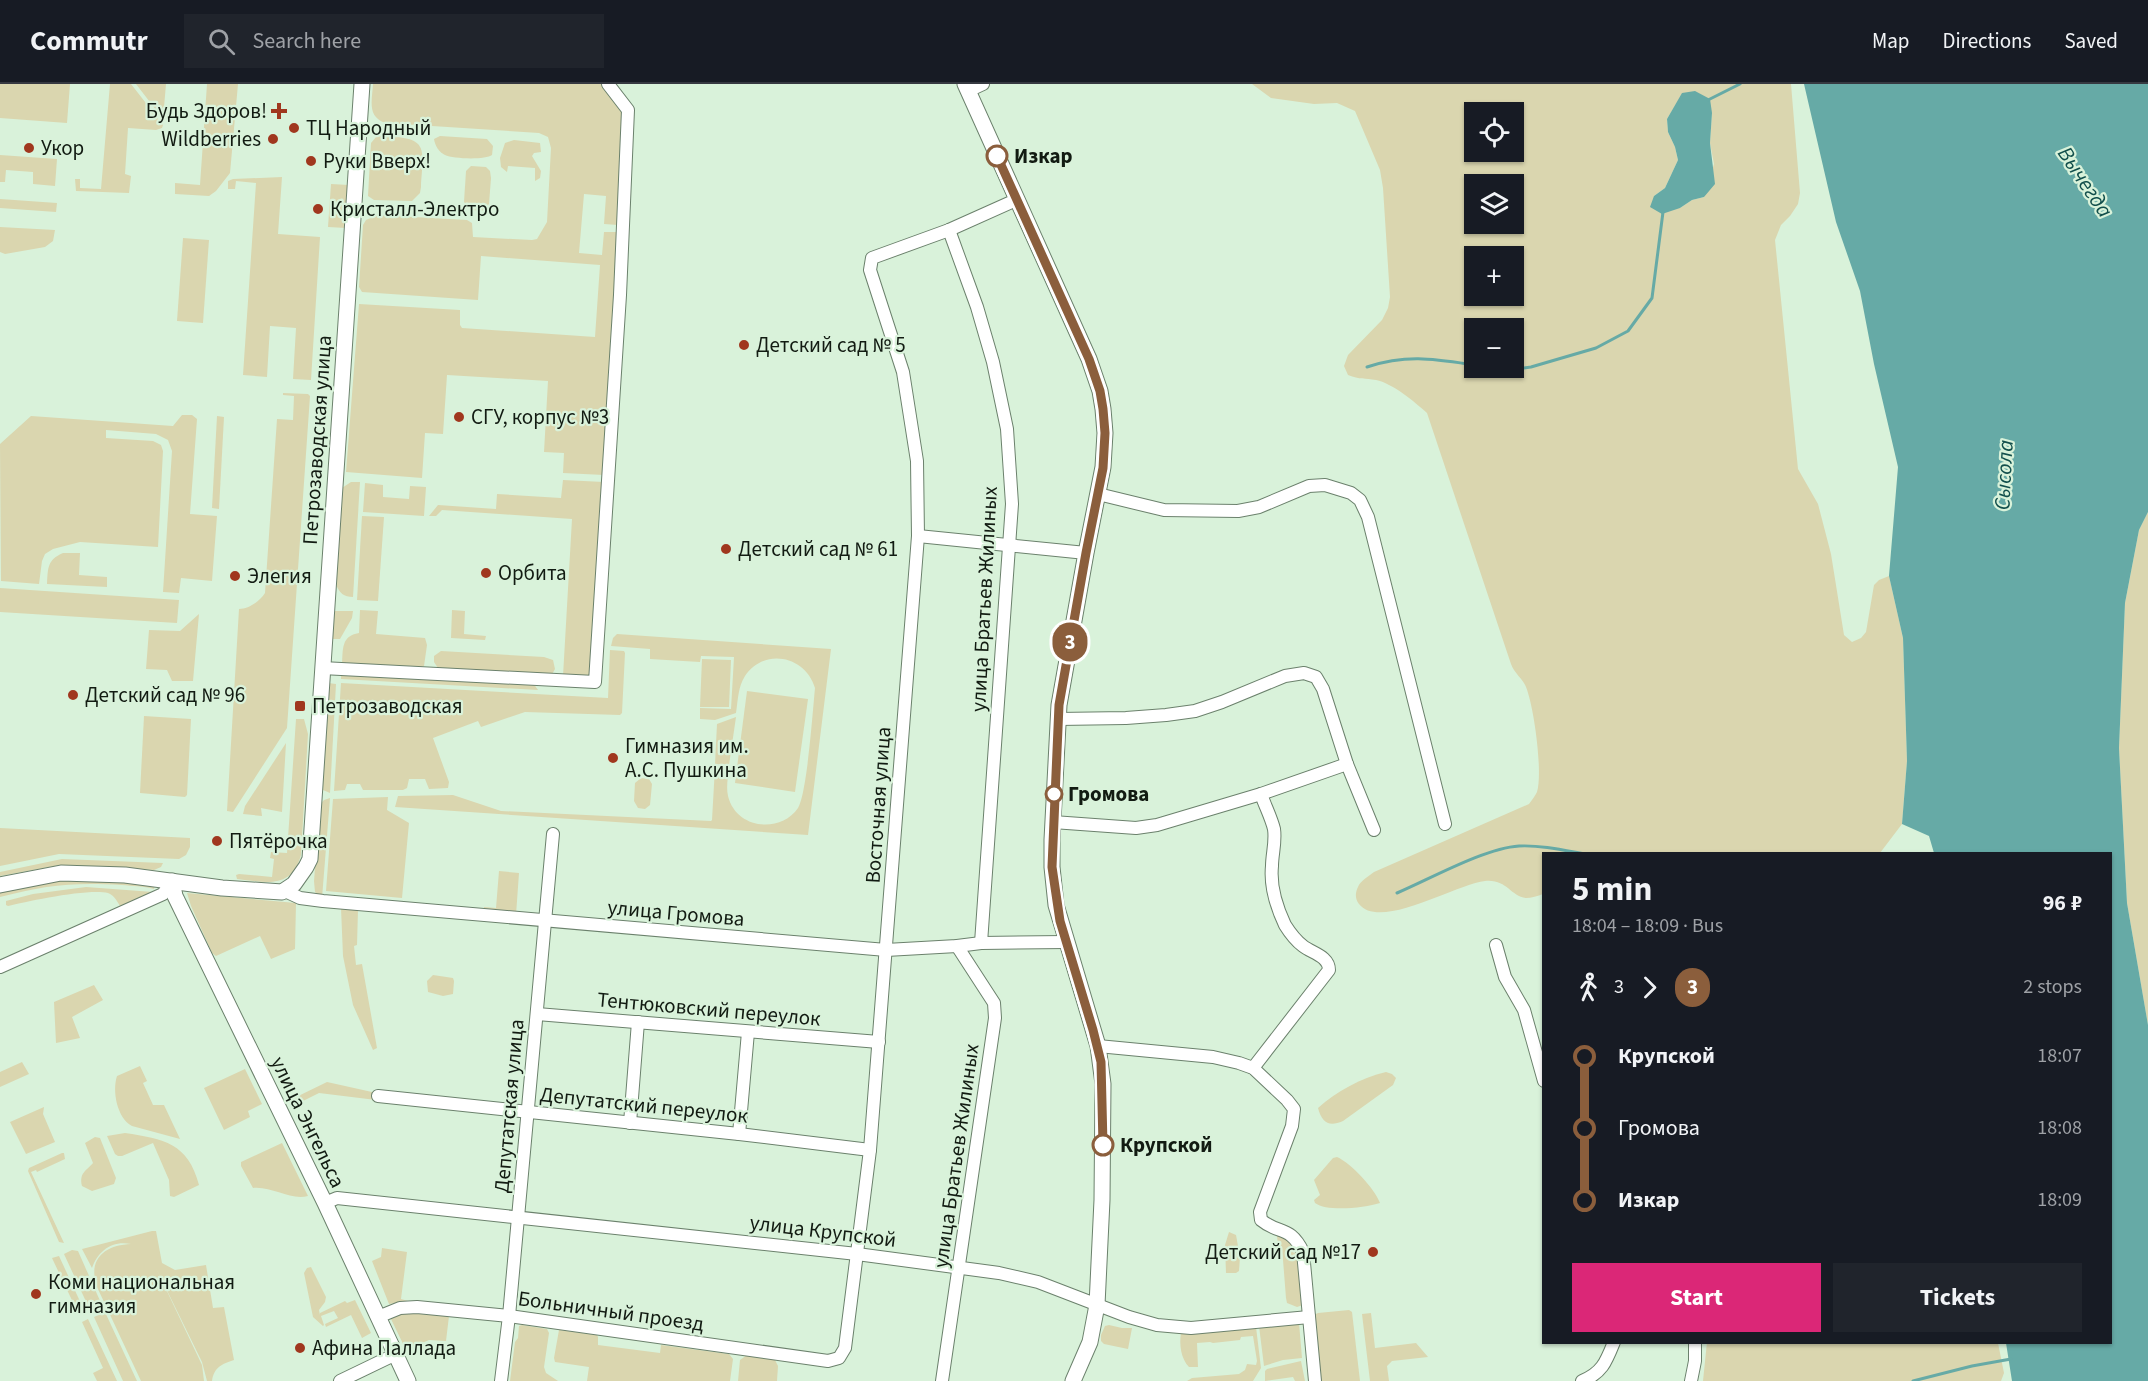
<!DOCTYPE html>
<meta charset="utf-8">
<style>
body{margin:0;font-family:"Source Sans 3",sans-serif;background:#20242c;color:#f1f3f6;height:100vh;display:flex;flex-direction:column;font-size:22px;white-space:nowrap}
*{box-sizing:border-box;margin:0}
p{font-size:20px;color:#9ea1a6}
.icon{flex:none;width:33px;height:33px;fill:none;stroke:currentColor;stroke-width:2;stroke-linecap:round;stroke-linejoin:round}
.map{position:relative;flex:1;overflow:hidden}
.drawer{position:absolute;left:1542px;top:768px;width:570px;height:492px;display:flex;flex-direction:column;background:#171b24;border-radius:0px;box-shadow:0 2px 4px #0004}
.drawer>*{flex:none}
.badge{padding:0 12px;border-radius:20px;font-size:21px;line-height:39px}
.tools{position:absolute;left:1464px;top:18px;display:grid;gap:12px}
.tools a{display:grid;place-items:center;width:60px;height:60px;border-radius:0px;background:#171b24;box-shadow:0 2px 4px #0004;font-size:30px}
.map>.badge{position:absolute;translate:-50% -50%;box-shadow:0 0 0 3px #fff}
.legs{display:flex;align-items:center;gap:9px;height:66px;padding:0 30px;font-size:20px}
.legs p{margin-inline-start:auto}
.headline{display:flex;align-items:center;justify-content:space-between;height:102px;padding:0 30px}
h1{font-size:33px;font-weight:700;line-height:45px}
.button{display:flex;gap:12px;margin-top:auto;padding:12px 30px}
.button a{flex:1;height:69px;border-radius:0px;background:#db2777;color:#fff;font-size:24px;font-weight:700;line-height:69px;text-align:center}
.button a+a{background:#20242c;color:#f1f3f6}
ul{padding:0 30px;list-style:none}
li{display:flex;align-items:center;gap:21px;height:72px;font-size:22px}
li i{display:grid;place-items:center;width:9px;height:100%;margin:0 8px;background:currentColor}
li i::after{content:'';width:15px;height:15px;margin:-8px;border:4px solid;border-radius:50%;background:#171b24}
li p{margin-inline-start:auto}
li:first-child i{background:linear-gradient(#0000 50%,currentColor 0)}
li:last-child i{background:linear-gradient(currentColor 50%,#0000 0)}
header{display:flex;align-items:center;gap:36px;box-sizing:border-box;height:84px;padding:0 30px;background:#171b24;border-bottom:2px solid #363941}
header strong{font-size:28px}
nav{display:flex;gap:33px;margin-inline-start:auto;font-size:21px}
.search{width:420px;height:54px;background:#20242c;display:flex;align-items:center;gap:15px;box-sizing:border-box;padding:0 21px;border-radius:0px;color:#9ea1a6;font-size:22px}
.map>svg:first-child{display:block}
.green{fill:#dad6af;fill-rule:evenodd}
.water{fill:#66aaa6}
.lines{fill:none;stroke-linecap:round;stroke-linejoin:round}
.stream{stroke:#66aaa6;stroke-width:3}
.minor-casing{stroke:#6b816c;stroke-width:14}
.tertiary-casing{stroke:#6b816c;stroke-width:17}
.minor{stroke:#fff;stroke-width:12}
.tertiary{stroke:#fff;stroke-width:15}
.line-1-casing{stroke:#fff;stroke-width:14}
.line-1{stroke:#8b5e3c;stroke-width:9}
.poi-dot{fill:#a0371e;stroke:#d9f2da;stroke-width:2}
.stop-1-dot{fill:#fff;stroke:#8b5e3c;stroke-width:3}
.labels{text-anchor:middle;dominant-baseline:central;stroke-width:4.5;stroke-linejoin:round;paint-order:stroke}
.poi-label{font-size:21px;fill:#121b12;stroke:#d9f2da;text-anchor:start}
.stop-label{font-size:21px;font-weight:bold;fill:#121b12;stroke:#d9f2da;text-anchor:start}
.street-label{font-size:21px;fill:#121b12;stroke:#d9f2da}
.water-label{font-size:22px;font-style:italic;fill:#124f4c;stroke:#d9f2da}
</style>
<header>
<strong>Commutr</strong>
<div class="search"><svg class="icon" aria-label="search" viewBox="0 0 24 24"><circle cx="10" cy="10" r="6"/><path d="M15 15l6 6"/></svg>Search here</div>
<nav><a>Map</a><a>Directions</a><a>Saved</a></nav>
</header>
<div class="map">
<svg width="2148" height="1297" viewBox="0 0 2148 1297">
<rect width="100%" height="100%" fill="#d9f2da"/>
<g class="green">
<polygon points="0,0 70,0 67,39 0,34"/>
<polygon points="110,0 131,0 163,41 162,44 156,46 128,44 125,90 131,92 129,109 76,107 75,95 80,95 80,104 101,105"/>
<polygon points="136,0 166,0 163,35"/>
<polygon points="207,0 238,0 230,89 216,107 209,112 175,110 175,99 200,101"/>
<path d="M373 0H602L623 27 618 141 604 140 606 112 584 110 579 169 602 171 604 148H617L604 391 563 389 564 369 544 368 548 297 447 291 443 350 425 349 422 394 346 388 359 220 460 226V241L462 244 595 253 600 181 481 172 478 216 362 208 359 203 363 141 366 136 378 131 467 136 472 139 473 153 532 156 537 155 547 138 551 64 548 53 539 49 385 39C367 32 372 17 373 0Z"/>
<path d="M1252 0H1791L1800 109 1798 120 1790 132 1781 141 1775 156 1798 385 1818 420 1831 470 1844 551 1852 558 1861 554 1866 548 1874 501 1879 496 1889 492 1903 554 1907 677 1902 740 1880 769 1544 770 1543 810C1538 812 1531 814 1526 814 1510 812 1507 795 1485 797 1456 800 1380 847 1359 820 1355 815 1355 809 1358 803 1360 797 1369 792 1374 788L1529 720C1532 716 1535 712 1537 708 1543 688 1534 623 1526 603 1523 595 1514 589 1511 580L1427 329C1415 318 1392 299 1376 296 1365 294 1360 296 1348 291L1344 282 1348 271 1382 236 1388 224 1390 213 1383 104 1380 86 1355 27 1337 19 1314 20 1271 14ZM1682 10 1712 29 1710 59 1714 80 1704 113 1692 116 1680 124 1654 112 1665 104 1678 76 1675 63 1668 48 1667 35ZM1474 28H1514V68H1474ZM1474 100H1514V140H1474ZM1474 172H1514V212H1474ZM1474 244H1514V284H1474Z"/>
<path d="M381 52C428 54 424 60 421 103L420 109 412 117 374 116 368 112 371 59 376 53Z"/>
<path d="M440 52 487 55 493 62 492 71C486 76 453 75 445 71 439 68 435 62 434 55Z"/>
<polygon points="514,56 540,59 541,68 534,69 532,72 541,87 540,94 535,97 535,84 508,82 507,88 501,83 500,74 505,59"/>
<polygon points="0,71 57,75 55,102 33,100 33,88 6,86 5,98 0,98"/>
<polygon points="471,82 486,83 490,87 491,94 489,120 482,127 471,126 464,118 466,87"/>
<polygon points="282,93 278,150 320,153 311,296 293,295 296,244 270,242 267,293 243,291 256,99 236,97 235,105 228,105 228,97 233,95"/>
<polygon points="331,100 349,101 346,144 328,143"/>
<polygon points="0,115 57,119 56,128 0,124"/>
<polygon points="0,143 55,146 53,157 45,163 5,170 0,168"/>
<polygon points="183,154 209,156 203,239 177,237"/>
<path d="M283 309 308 310 310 312 287 644 233 728 227 727 239 525C249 525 260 517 265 509L277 335 293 336 294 312 283 311Z"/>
<polygon points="182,331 192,331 197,335 190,430 217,432 212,497 181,494 179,509 163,508 172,367 168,356 156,350 106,346 106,354 153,357 161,361 163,367 158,463 80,458 53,465 45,470 42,477 39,500 1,497 0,360 31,332 173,342"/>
<polygon points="217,332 224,333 219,425 212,424"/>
<polygon points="563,396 604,398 591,594 563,592 572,435 442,426 436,432 429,432 438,421 496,425 497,410 561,414"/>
<path d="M351 398H360L353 513C344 513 339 509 336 500L342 404Z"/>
<polygon points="365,399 383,401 383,413 409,415 410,402 426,403 424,432 363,428"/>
<polygon points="2148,428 2148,941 2127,819 2119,664 2125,519 2139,446"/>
<polygon points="362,432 384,433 378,517 357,516"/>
<path d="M63 469H80L79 491 107 493V503L47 500C48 484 47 476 63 469Z"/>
<polygon points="0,504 179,516 177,539 0,528"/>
<path d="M360 526 378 527 376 550 425 554 427 561 424 582 421 583 342 581C343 565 341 552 359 549Z"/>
<polygon points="452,526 465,527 464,550 486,552 485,556 451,554"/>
<polygon points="334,527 353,527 352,534 340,555 332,555"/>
<polygon points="199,530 193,597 172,597 167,586 146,585 149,546 180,547"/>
<path d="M617 550 831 565 808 751 395 723 398 712 453 711 501 727 711 737 712 736 715 683 729 684C728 693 726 703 728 712 736 745 780 750 798 724 807 710 813 625 815 604 806 572 764 563 745 592 738 603 738 616 736 629L715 636 700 635V624L731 625 734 573 701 572 700 578 650 575V565L611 562 613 554Z"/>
<polygon points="610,566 624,567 625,569 622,629 620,631 525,628 481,643 478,637 433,654 449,698 448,704 429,705 425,695 409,695 407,704 403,706 363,706 360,700 347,700 345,706 334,707 341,599 608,614"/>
<polygon points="441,567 544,573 553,576 555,585 551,592 438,584 434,578 434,572"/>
<polygon points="702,575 731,576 729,623 700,623"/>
<polygon points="341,588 533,599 538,606 341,595"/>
<polygon points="328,599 336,600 330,709 323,706 321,703"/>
<polygon points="747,607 808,615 795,708 735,699"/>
<polygon points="144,632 191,635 187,711 185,713 140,709"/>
<polygon points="736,633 729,681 715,680 717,640"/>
<path d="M296 635H304L308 650 301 771C291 806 266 798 237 795L236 791 239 790 272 793 274 775 270 774 271 768 287 769Z"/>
<polygon points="286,659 282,728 261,724 262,732 243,730 245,722"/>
<polygon points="641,694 649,695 652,700 650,721 645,725 638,724 634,717 635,699"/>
<polygon points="388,713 387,726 409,739 402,814 326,807 333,715"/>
<polygon points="330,714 322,814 315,808 314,797 320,721 324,716"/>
<polygon points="0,744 190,754 190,763 186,771 179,775 59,770 0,782"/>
<polygon points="62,775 163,779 161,783 154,786 60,781 0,792 0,788"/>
<polygon points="499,787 519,789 516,831 484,826 484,823 496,824"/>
<path d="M100 794 155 801 154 805C144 802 132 802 122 801 74 798 45 801 0 813V807L62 795Z"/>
<path d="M86 803 153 808 152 811 122 823 120 822C117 817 114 811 108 809 90 804 27 817 8 822L6 821V817L33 810Z"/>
<polygon points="187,809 296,819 295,865 271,875 260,852 216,872 212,869 191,822"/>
<polygon points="341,824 358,826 357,861 354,862 356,881 362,880 377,964 373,966 353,921 343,872"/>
<polygon points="433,891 453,894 454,897 453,910 443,912 428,908 427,897"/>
<polygon points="94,901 103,916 72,933 80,954 56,959 54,918"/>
<polygon points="22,978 29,990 0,1003 0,988"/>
<path d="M140 982 147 997 143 999 153 1021H164L180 1055 132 1042C117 1034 112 1007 117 992Z"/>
<polygon points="245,985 262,1020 248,1027 250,1033 224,1046 204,1004"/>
<path d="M1386 988 1392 990 1396 994 1393 1001 1343 1037C1329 1043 1322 1039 1318 1024 1337 1007 1361 994 1386 988Z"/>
<polygon points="327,998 372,1008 377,1006 376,1016 319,1009 291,1023 288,1017"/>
<polygon points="44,1023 43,1030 55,1058 26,1070 10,1038"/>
<path d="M125 1049C164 1055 188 1059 199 1101L174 1113 170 1112 169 1096 153 1059 122 1072H118L115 1070 107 1052Z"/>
<path d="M95 1053 100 1054 116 1094 114 1100 92 1107 82 1102C79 1089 86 1087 93 1079L85 1059Z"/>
<path d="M282 1059 308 1112C291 1117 272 1102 253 1104L241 1082V1078Z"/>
<polygon points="62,1069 64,1069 65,1075 37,1088 36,1086 31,1088 64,1159 59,1158 28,1087 29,1084"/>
<path d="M1337 1073C1351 1079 1375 1105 1380 1119 1364 1124 1327 1128 1315 1119L1314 1116 1320 1111 1314 1096 1333 1074Z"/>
<path d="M152 1147H156L162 1179 175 1186 206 1181 213 1224 224 1223 234 1276C222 1280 214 1283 212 1297H207L202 1278 156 1184 202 1281 204 1297H141L97 1203C87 1174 106 1161 131 1160 112 1156 98 1167 92 1184L82 1165Z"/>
<polygon points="1229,1148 1236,1151 1240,1173 1239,1187 1236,1189 1226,1189 1225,1161"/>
<polygon points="1281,1150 1286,1151 1300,1170 1303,1221 1297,1223 1287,1219 1286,1214 1282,1163 1278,1161 1277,1152"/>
<polygon points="382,1164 407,1168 401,1215 408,1217 389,1220 372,1177 381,1173"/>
<polygon points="72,1166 78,1167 101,1219 89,1224 64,1170"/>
<polygon points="59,1172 84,1226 78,1229 52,1174"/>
<polygon points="311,1183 326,1213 325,1218 319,1226 320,1231 320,1229 345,1217 347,1219 355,1216 371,1249 362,1254 351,1231 326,1243 325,1240 338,1234 334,1227 321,1232 324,1241 323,1242 313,1233 304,1189 307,1184"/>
<polygon points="1349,1226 1352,1228 1360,1297 1320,1297 1314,1231 1318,1229"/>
<polygon points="105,1228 137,1297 123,1297 94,1233"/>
<polygon points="405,1229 449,1232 446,1257 429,1256 406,1266 391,1235 391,1233"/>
<polygon points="1371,1229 1375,1264 1416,1259 1428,1273 1392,1277 1387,1282 1389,1297 1370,1297 1362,1230"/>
<polygon points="88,1235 117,1297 97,1297 93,1289 103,1284 82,1238"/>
<polygon points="1299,1239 1302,1274 1283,1276 1264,1282 1259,1242"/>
<polygon points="522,1241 547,1245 549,1249 544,1283 546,1289 558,1297 510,1297 515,1258 518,1254 519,1242"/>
<polygon points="1109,1241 1122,1244 1132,1244 1128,1265 1104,1260 1101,1257 1101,1251 1105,1242"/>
<path d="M1256 1243 1261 1284 1253 1297H1187L1192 1294 1239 1290 1245 1286 1247 1280 1256 1281 1257 1277 1253 1252 1241 1253 1240 1256 1213 1259 1210 1258 1197 1259 1198 1283H1189C1181 1275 1179 1260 1181 1249L1183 1247Z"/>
<polygon points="559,1246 597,1251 598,1253 598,1261 660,1269 661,1261 729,1270 733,1275 730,1297 587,1297 589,1283 555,1278 554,1274"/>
<polygon points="1707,1258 1998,1259 2004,1289 2001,1297 1703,1297"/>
<polygon points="747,1271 775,1276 778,1282 777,1297 738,1297 740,1276"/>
<polygon points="1301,1277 1305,1297 1295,1297 1293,1293 1265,1297 1265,1287 1267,1285"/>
</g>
<g class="water">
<polygon points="1804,0 2148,0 2148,428 2139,446 2125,519 2119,664 2127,819 2148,941 2148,1297 2012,1297 2006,1259 2110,1258 2110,770 1934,769 1929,752 1902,740 1907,677 1903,554 1889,492 1898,383 1874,280 1860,207 1836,138"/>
<polygon points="1695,7 1710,15 1712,29 1710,59 1715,100 1704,113 1692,116 1680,124 1662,130 1650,123 1654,112 1665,104 1678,76 1675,63 1668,48 1667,35 1682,9"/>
</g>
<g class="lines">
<g class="stream">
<polyline points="1708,16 1740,0"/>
<path d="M1367 283C1407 270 1434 275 1474 281"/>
<polyline points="1491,284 1508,286 1531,283 1596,264 1628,247 1652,214 1663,128"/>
<path d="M1397 809C1430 795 1485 764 1519 762 1541 761 1563 766 1585 770"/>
<polyline points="1913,1297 1972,1282 2011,1275"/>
</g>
<defs>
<g id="minor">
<polyline points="968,7 983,0"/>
<polyline points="949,146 977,223 993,278 1007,345 1012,420 981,859"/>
<polyline points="1098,410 1164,426 1238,427 1259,423 1309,402 1325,401 1351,409 1360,416 1368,433 1445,740"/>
<polyline points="918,452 1086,469"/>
<polyline points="322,584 595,598 620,211 628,26 608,0"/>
<polyline points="1058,635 1126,634 1166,631 1195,627 1222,618 1285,592 1304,589 1316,593 1323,605 1347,680 1374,746"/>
<polyline points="1053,738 1136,744 1157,741 1261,710 1347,680"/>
<polyline points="285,807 300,814 323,817 886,866 957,862 981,859 1066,858"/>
<polyline points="1496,861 1505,893 1524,926 1544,997"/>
<polyline points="0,883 163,810 172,797"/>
<polyline points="537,930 879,958"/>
<path d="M1098 962 1213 973 1239 979 1253 984 1287 1016 1294 1025 1292 1042 1260 1128 1261 1136C1279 1151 1290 1141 1303 1168L1315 1297"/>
<path d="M1253 984 1329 886C1329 872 1312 869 1303 862 1295 856 1290 849 1285 841 1277 824 1270 801 1272 782 1272 770 1276 758 1274 745 1271 733 1265 722 1261 710"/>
<polyline points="378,1012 739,1050 870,1066"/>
<polyline points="630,1039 638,938"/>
<polyline points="739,1050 748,948"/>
<polyline points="325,1119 337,1114 857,1170 999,1189 1038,1198 1129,1233 1157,1241 1191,1244 1309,1233"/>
<polyline points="378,1233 400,1224 417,1223 509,1232 828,1277 839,1274 845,1264 870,1066 918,452 917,377 903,288 870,186 872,174 949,146 1016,116"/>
<polyline points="340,1297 396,1270"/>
<polyline points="501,1297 509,1232 553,750"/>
<polyline points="942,1297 995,934 994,919 957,862"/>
<path d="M1582 1297C1602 1289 1606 1278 1614 1258"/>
<polyline points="1691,1297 1695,1277 1695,1258"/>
</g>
<g id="tertiary">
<polyline points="965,0 1089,275 1100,307 1103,325 1105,349 1103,383 1086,469 1059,621 1052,756 1052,783 1056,821 1098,962 1103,1000 1102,1116 1097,1221 1090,1258 1073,1297"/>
<polyline points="172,797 175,812 325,1119 408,1297"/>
<polyline points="0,801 61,789 125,791 222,804 282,808 294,800 306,783 310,775 362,0"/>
</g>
</defs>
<use href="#minor" class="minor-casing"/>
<use href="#tertiary" class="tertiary-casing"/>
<use href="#minor" class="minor"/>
<use href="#tertiary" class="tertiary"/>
</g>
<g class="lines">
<defs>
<polyline id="line-1" points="997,72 1089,275 1100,307 1103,325 1105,349 1103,384 1086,469 1059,621 1052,783 1060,837 1093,946 1101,978 1103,1061"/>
</defs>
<use href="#line-1" class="line-1-casing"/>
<use href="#line-1" class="line-1"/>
</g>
<g class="poi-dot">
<path d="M276 18h6v6h6v6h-6v6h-6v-6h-6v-6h6z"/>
<circle cx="294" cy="44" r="6"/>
<circle cx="273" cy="55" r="6"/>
<circle cx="29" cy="64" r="6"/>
<circle cx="311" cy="77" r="6"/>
<circle cx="318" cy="125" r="6"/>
<circle cx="744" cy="261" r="6"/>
<circle cx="459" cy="333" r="6"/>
<circle cx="726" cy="465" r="6"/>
<circle cx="486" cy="489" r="6"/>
<circle cx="235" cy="492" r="6"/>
<circle cx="73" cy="611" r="6"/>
<rect x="294" y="616" width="12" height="12" rx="3"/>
<circle cx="613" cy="674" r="6"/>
<circle cx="217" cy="757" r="6"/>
<circle cx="1373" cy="1168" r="6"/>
<circle cx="36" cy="1210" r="6"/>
<circle cx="300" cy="1264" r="6"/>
</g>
<g class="stop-1-dot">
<circle cx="997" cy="72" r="10"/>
<circle cx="1054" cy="710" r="8"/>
<circle cx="1103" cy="1061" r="10"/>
</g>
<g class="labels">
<g class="poi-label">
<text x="267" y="27" text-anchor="end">Будь Здоров!</text>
<text x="306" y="44">ТЦ Народный</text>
<text x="261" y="55" text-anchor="end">Wildberries</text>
<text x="41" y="64">Укор</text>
<text x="323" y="77">Руки Вверх!</text>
<text x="330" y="125">Кристалл-Электро</text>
<text x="756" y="261">Детский сад № 5</text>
<text x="471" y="333">СГУ, корпус №3</text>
<text x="738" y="465">Детский сад № 61</text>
<text x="498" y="489">Орбита</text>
<text x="247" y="492">Элегия</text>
<text x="85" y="611">Детский сад № 96</text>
<text x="312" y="622">Петрозаводская</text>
<text x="625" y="662">Гимназия им.<tspan x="625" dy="24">А.С. Пушкина</tspan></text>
<text x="229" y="757">Пятёрочка</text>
<text x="1361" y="1168" text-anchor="end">Детский сад №17</text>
<text x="48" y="1198">Коми национальная<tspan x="48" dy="24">гимназия</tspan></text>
<text x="312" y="1264">Афина Паллада</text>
</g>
<g class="stop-label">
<text x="1014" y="72">Изкар</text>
<text x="1068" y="710">Громова</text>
<text x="1120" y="1061">Крупской</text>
</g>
<g class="street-label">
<text transform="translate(317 356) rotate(-86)">Петрозаводская улица</text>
<text transform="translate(984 515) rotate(-87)">улица Братьев Жилиных</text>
<text transform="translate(878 721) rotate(-86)">Восточная улица</text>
<text transform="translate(676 829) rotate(5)">улица Громова</text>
<text transform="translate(709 925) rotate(5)">Тентюковский переулок</text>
<text transform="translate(644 1021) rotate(6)">Депутатский переулок</text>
<text transform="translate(509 1022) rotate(-85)">Депутатская улица</text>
<text transform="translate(308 1038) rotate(64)">улица Энгельса</text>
<text transform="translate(956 1072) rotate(-82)">улица Братьев Жилиных</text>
<text transform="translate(823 1147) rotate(7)">улица Крупской</text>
<text transform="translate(611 1227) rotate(8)">Больничный проезд</text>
</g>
<g class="water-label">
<text transform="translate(2085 98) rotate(56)">Вычегда</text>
<text transform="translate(2004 391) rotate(-87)">Сысола</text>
</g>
</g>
</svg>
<div class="tools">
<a><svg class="icon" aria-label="locate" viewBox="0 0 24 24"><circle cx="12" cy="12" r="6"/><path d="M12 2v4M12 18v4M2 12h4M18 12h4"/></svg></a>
<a><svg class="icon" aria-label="layers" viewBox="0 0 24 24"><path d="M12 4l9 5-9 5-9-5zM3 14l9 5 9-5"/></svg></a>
<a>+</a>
<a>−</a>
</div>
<b class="badge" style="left:1070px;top:558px;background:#8b5e3c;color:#fff">3</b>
<section class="drawer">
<div class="headline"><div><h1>5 min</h1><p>18:04 – 18:09 · Bus</p></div><b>96 ₽</b></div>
<div class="legs"><svg class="icon" aria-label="walk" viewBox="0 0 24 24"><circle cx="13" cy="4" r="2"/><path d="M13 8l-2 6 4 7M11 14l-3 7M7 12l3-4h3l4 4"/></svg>3<svg class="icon" aria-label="forward" viewBox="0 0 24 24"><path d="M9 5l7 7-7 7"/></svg><b class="badge" style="background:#8b5e3c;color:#fff">3</b><p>2 stops</p></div>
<ul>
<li><i style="color:#8b5e3c"></i><b>Крупской</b><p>18:07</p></li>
<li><i style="color:#8b5e3c"></i><span>Громова</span><p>18:08</p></li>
<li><i style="color:#8b5e3c"></i><b>Изкар</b><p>18:09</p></li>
</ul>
<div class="button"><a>Start</a><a>Tickets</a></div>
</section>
</div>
